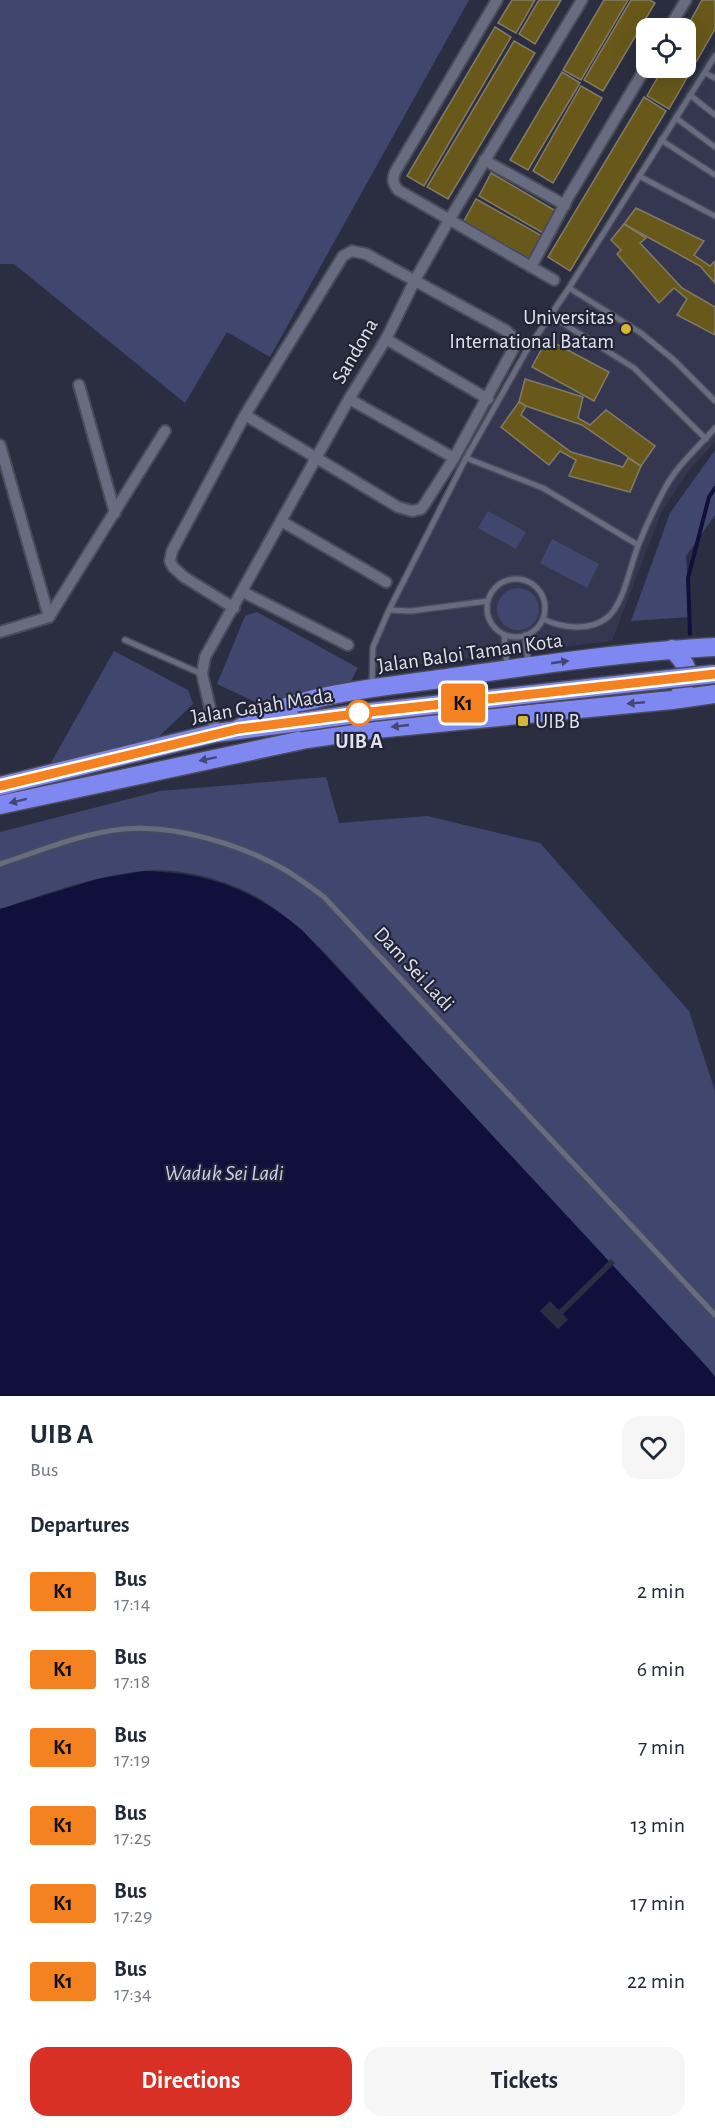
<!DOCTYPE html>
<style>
body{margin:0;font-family:"Alegreya Sans",sans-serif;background:#f6f6f7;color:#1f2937;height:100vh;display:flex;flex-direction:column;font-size:22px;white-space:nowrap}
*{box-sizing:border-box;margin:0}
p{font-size:20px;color:#747a83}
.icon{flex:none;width:33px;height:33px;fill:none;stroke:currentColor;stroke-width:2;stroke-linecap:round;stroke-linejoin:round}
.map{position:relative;height:1396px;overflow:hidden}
.sheet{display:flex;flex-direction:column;background:#fff;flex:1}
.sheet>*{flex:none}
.badge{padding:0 12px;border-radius:4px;font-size:21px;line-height:39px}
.fabs{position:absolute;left:636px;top:18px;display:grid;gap:12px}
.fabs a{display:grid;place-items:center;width:60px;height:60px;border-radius:12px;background:#fff;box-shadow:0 6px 24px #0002;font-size:30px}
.map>.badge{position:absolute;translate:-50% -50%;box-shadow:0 0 0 3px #fff}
h2{padding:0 30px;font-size:22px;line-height:54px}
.round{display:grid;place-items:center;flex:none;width:63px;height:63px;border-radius:18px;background:#f6f6f7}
.head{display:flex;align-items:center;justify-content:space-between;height:102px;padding:0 30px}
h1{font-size:28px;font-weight:600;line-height:45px}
.action{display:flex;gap:12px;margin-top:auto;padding:12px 30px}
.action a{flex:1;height:69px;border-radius:18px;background:#d93025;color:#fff;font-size:24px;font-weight:600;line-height:69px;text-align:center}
.action a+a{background:#f6f6f7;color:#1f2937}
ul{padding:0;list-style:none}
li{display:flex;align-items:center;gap:18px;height:78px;padding:0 30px}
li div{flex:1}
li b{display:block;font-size:22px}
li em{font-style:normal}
li .badge{min-width:66px;font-weight:700;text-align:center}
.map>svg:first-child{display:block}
.built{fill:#34374f}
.green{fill:#41466f}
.water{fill:#110f3c}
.pier{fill:#2b2e40}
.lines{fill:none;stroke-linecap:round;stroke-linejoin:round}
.stream{stroke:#110f3c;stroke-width:4}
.building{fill:#685819;stroke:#817b66;stroke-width:1.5}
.lane-casing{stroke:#494b5a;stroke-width:8}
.street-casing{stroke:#494b5a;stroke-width:14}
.highway-casing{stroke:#494b5a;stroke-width:21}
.lane{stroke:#686c80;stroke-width:5}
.street{stroke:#686c80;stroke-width:10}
.highway{stroke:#7f88f0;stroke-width:18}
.highway-bridge-casing{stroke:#494b5a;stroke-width:21;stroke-linecap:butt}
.highway-bridge{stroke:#7f88f0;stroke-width:18}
.oneway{fill:#434776}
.line-casing{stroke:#fff;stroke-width:14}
.line{stroke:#f58220;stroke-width:9}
.poi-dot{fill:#d5b534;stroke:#222435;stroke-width:2}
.stop-dot{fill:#fff;stroke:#f58220;stroke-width:3}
.labels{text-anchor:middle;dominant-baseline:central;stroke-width:4.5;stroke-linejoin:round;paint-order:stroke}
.poi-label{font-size:21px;fill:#dfe1ed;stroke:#222435;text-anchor:end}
.street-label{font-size:21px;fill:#dfe1ed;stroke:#222435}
.stop-label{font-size:21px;font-weight:bold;fill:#dfe1ed;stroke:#222435}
.water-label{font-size:22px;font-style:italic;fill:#ccd1f2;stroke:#222435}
</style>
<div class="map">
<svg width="715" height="1396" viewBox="0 0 715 1396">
<rect width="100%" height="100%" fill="#2b2e40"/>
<polygon class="built" points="715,43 715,442 689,470 661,513 612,641 372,670 369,655 371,642 477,434 517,361 607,222"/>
<g class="green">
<polygon points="0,0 469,0 270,357 227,332 185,403 14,264 0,264"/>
<polygon points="715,450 715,515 686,556 690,617 631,621 670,513"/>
<polygon points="488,511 526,532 516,549 478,528"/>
<polygon points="552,539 599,564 587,588 540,563"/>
<circle cx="518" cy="609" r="21"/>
<polygon points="257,612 358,668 347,688 264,706 217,684 245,616"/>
<polygon points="114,651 188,690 193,704 153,742 48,768"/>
<path d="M326 777 339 823 427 816 540 843 689 1011 715 1091V1377L505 1150 327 955C306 934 283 912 257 897 225 879 178 867 142 871 93 876 46 894 0 909V832L160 791Z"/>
</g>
<path class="water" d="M144 871C209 873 252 889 302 930L708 1368 715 1377V1396H0V909L98 879Z"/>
<polygon class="pier" points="611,1259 615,1263 563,1314 568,1320 558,1329 540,1311 550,1301 559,1310"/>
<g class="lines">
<polyline class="stream" points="690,634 688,578 709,497 715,488"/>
</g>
<g class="building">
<polygon points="512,0 535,0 516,33 498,23"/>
<polygon points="539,0 561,0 535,44 519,34"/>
<polygon points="604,0 628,0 581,80 563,70"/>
<polygon points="631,0 650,0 655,3 603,91 584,80"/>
<polygon points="702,0 715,0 715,29 669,109 647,96 663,68 686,68 686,29"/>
<polygon points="495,27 511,37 424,186 407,176"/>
<polygon points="514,41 535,53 448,199 427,187"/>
<polygon points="562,72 580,83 528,170 510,160"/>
<polygon points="581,86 602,98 553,183 533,171"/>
<polygon points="644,97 666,111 570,271 548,257"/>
<polygon points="491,173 556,211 543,233 479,196"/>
<polygon points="476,199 542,236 530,259 464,221"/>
<polygon points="636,208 704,241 694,255 710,266 715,261 715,283 700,266 624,224"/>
<polygon points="624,224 646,238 640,243 682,288 715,307 715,335 677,315 687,299 674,288 659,303 617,254 621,250 611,240"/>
<polygon points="547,339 609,372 594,401 532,367"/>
<polygon points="525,379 583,397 578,418 590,425 606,410 655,446 641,466 582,425 526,406 519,402"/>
<polygon points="519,402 526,406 521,415 571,452 623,467 628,458 641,466 630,492 569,476 576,460 560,451 549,465 501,427"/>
</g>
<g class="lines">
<defs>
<g id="lane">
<polyline points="705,73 715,78"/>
<polyline points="690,95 715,115"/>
<polyline points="676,118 715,147"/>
<polyline points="661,140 715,175"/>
<polyline points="639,176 715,216"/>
<polyline points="569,288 641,333 674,360 715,401"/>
<polyline points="550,315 634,368 706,439"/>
<polyline points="466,458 543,488 638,545"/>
<circle cx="516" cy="608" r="29"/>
<polyline points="488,601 411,611 389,610 466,458 527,350 569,288 715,56"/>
<path d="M543 619C562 628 590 632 608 617 624 603 630 566 638 546 645 528 654 509 663 492 675 467 697 449 715 428"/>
<polyline points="504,635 507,666"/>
<polyline points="525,635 528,663"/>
<polyline points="125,640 202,674"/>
<polyline points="372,686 373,647 389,610"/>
<path d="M0 864C40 851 82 833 124 829 174 824 243 845 287 871 300 879 312 888 324 897L715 1315"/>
</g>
<g id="street">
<path d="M497 0 395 172C392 180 393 183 398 190L554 280"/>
<polyline points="669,28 686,0"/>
<polyline points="484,160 565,205"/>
<polyline points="531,267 569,196 646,67"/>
<polyline points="386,339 488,399"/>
<polyline points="79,385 115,513"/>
<polyline points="349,399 454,458"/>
<polyline points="0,445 49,617"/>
<polyline points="281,521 386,582"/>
<polyline points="243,592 348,645"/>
<polyline points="234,608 184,577 173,567 170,561 172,551 245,415 343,256 352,251 366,254 505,330 515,339 516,344 454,458 424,505 421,509 412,511 398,507 245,415"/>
<polyline points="0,632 49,617 165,431"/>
<polyline points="216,733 202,674 205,657 349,399 386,339 415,280 449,220 582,0"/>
</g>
<g id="highway">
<path d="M672 649C687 664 692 671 681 691"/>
<path d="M238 729C298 693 371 689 439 679 531 666 623 652 715 647"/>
<polyline points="0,786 216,733 299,722"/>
<polyline points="0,805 307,739 376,729 672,700 715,694"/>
</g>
</defs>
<use href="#lane" class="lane-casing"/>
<use href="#street" class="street-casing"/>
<use href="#highway" class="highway-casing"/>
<use href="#lane" class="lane"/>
<use href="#street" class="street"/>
<use href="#highway" class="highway"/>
<defs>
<polyline id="highway-bridge" points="299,722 370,712 715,674"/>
</defs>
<use href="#highway-bridge" class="highway-bridge-casing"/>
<use href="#highway-bridge" class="highway-bridge"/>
</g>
<defs><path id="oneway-solid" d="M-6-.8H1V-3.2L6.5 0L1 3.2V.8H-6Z" transform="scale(1.5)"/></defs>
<g class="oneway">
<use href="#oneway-solid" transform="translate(560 662) rotate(-8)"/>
<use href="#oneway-solid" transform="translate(636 703) rotate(175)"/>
<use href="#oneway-solid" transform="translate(400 726) rotate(174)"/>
<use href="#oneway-solid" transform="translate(208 759) rotate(168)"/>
<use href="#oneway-solid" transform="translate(18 801) rotate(166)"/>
</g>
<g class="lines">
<defs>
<polyline id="line" points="0,786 238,729 370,712 715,674"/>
</defs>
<use href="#line" class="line-casing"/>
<use href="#line" class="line"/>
</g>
<g class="poi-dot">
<circle cx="626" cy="329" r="6"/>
<rect x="517" y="715" width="12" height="12" rx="3"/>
</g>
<circle class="stop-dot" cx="359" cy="713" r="12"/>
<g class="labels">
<g class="poi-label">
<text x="614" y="317">Universitas<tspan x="614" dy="24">International Batam</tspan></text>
<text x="535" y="721" text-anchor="start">UIB B</text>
</g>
<g class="street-label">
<text transform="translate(355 351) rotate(-60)">Sandona</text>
<text transform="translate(470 653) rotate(-8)">Jalan Baloi Taman Kota</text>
<text transform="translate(262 706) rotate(-9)">Jalan Gajah Mada</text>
<text transform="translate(414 969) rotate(47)">Dam Sei.Ladi</text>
</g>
<g class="stop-label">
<text x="359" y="741">UIB A</text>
</g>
<g class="water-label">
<text x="224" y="1173">Waduk Sei Ladi</text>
</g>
</g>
</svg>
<div class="fabs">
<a><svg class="icon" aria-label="locate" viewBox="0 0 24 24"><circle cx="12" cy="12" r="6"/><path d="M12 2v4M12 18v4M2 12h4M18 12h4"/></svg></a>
</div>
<b class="badge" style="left:463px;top:703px;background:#f58220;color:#111">K1</b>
</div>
<section class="sheet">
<div class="head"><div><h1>UIB A</h1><p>Bus</p></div><a class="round"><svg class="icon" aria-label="heart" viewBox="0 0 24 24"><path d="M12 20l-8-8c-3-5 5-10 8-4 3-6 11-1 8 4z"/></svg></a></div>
<h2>Departures</h2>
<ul>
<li><span class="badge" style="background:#f58220;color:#111">K1</span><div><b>Bus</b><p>17:14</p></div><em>2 min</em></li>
<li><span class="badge" style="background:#f58220;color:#111">K1</span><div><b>Bus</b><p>17:18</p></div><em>6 min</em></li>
<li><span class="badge" style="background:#f58220;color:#111">K1</span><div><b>Bus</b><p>17:19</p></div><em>7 min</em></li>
<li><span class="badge" style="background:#f58220;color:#111">K1</span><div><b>Bus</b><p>17:25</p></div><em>13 min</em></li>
<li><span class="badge" style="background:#f58220;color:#111">K1</span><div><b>Bus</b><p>17:29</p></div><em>17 min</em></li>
<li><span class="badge" style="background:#f58220;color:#111">K1</span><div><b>Bus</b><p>17:34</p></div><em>22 min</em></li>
</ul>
<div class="action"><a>Directions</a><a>Tickets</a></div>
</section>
